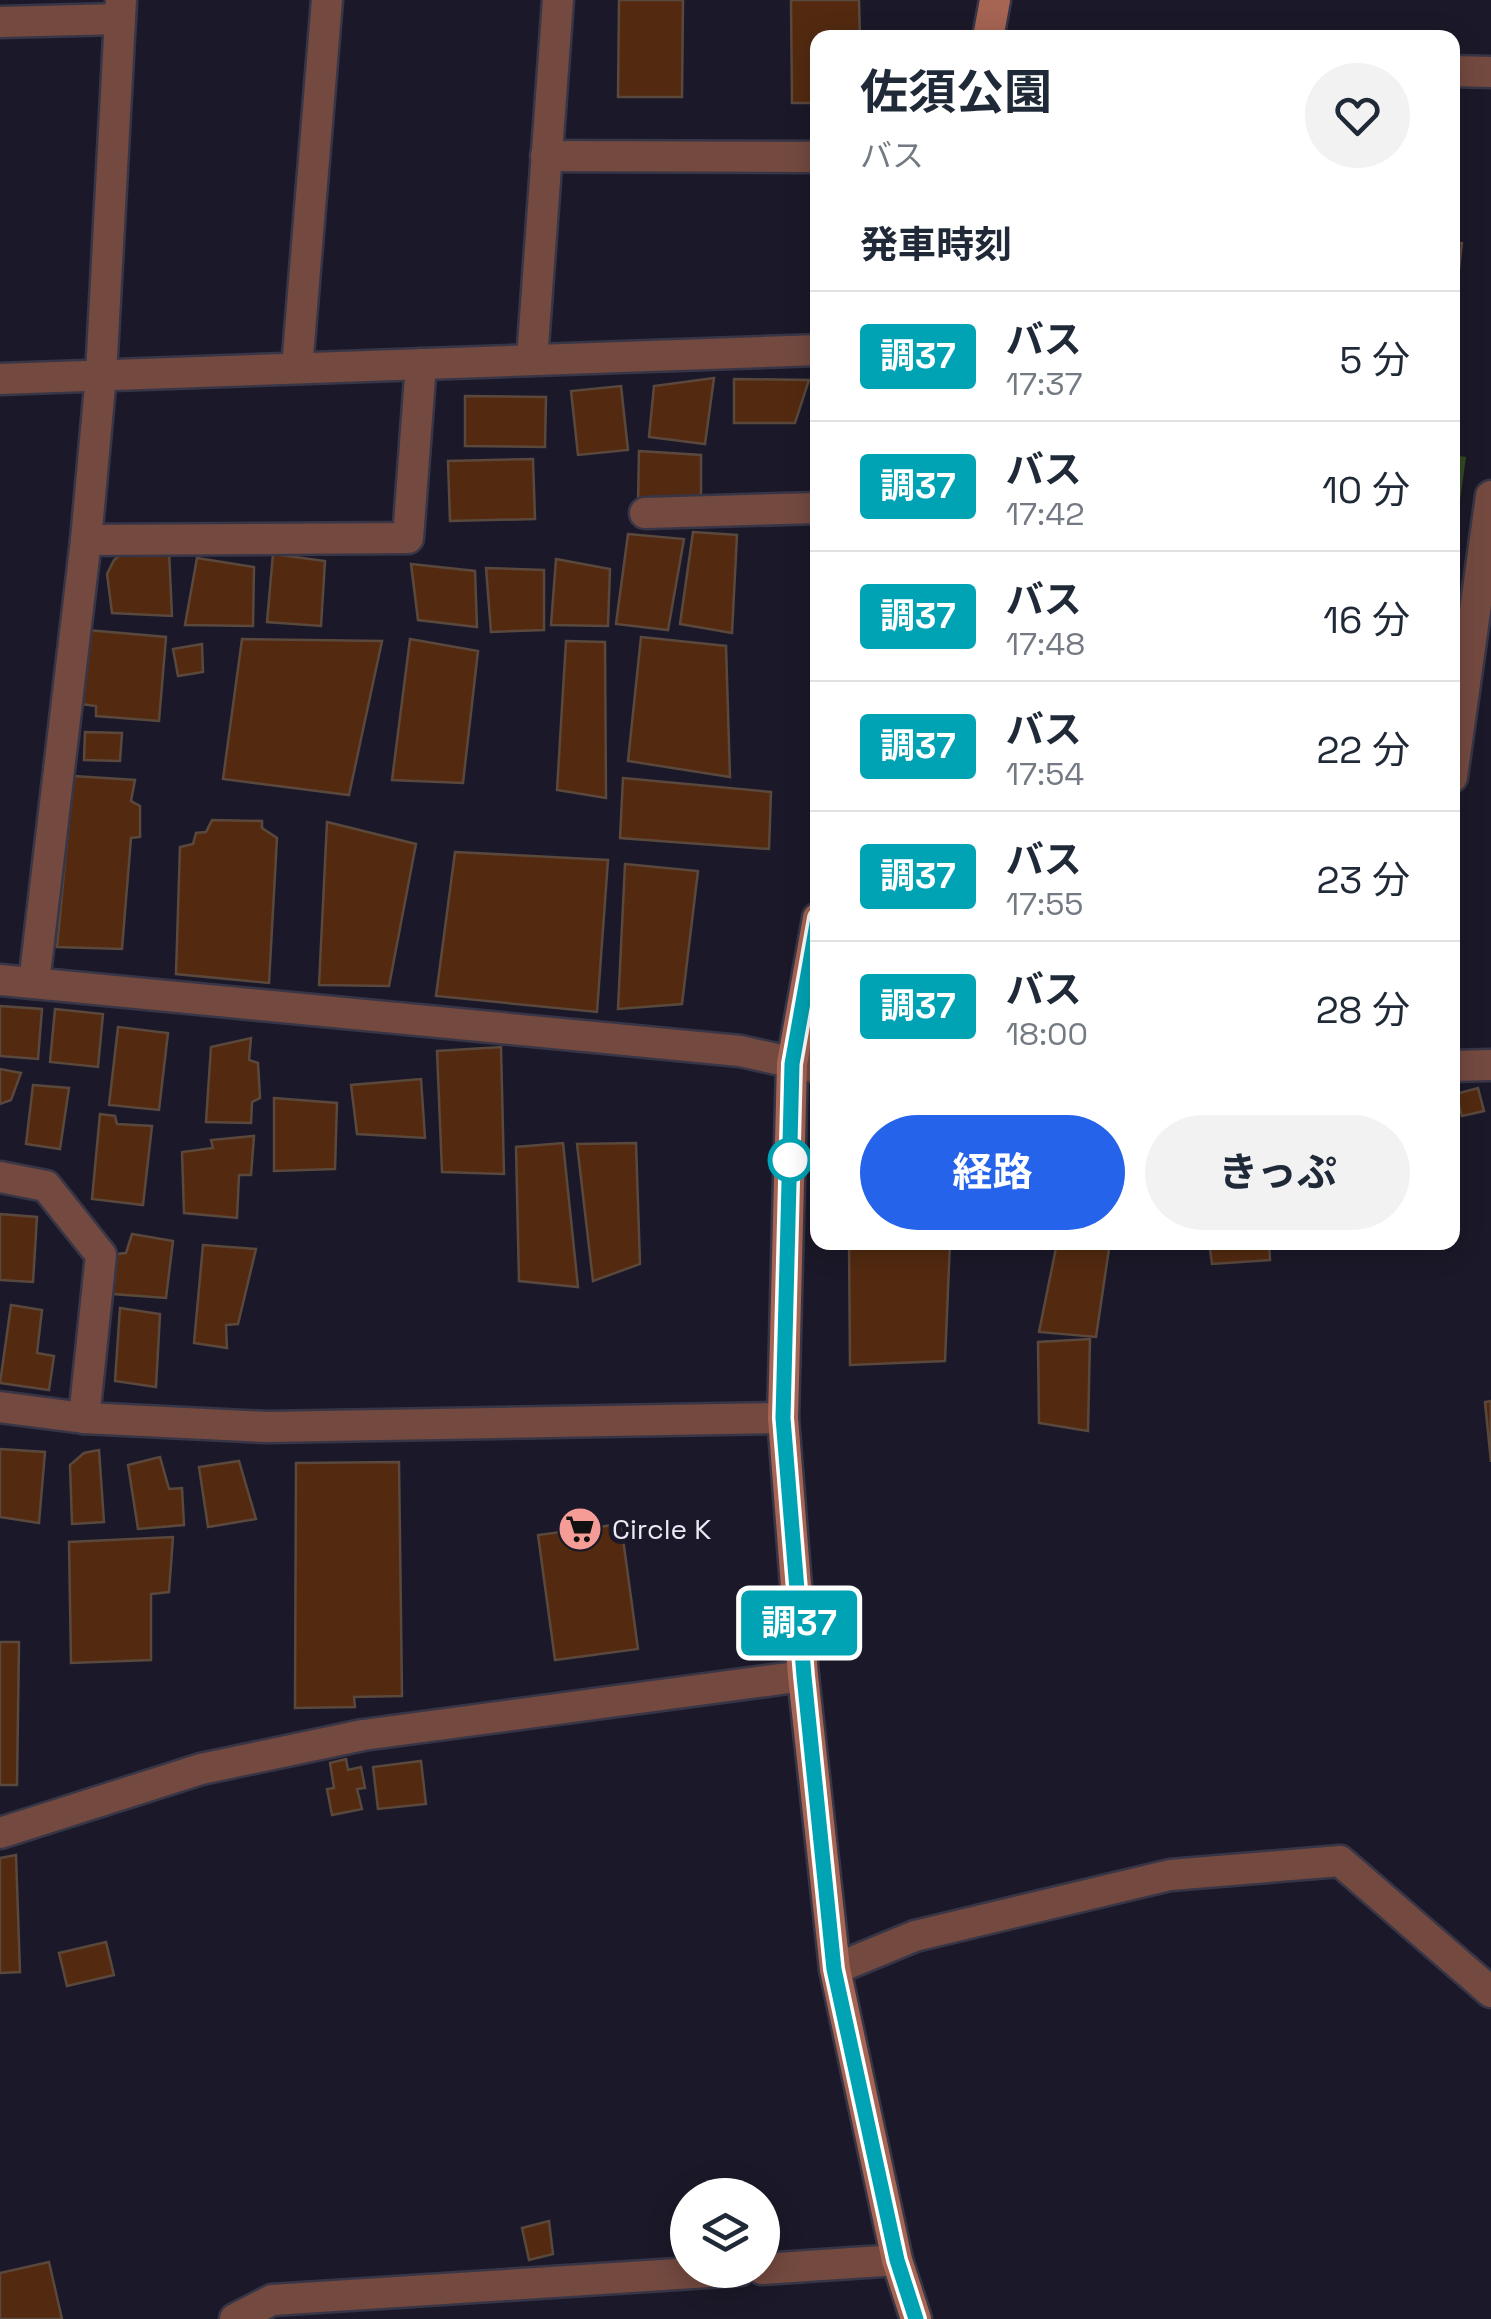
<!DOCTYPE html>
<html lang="ja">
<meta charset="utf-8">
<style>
body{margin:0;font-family:"Space Grotesk","Noto Sans JP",sans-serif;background:#f2f2f3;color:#1f2937;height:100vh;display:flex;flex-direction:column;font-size:38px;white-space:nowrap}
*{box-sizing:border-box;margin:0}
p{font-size:32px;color:#747a83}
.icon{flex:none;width:55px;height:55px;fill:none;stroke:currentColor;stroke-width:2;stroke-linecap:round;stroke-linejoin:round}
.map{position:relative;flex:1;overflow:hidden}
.drawer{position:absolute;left:810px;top:30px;width:650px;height:1220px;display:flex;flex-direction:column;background:#fff;border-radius:20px;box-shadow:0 5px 25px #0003}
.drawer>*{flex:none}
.badge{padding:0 20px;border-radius:8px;font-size:35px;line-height:65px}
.fabs{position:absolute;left:670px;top:2178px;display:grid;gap:20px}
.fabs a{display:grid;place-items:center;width:110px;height:110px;border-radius:50%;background:#fff;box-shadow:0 5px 25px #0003;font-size:50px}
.map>.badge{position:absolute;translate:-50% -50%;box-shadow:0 0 0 5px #fff}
h2{padding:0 50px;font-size:38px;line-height:90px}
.round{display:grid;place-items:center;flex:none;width:105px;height:105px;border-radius:52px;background:#f2f2f3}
.head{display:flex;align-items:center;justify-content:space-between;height:170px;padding:0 50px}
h1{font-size:48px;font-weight:700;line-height:75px}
.cta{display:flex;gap:20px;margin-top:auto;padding:20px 50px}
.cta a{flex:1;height:115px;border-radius:60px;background:#2563eb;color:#fff;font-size:40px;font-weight:700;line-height:115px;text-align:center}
.cta a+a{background:#f2f2f3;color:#1f2937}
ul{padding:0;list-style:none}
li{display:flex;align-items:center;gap:30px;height:130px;padding:0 50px;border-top:2px solid #e0e1e3}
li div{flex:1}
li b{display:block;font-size:38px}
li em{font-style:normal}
li .badge{min-width:110px;font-weight:700;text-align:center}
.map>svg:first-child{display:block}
.green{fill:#334a22}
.building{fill:#532a10;stroke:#5a483d;stroke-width:2.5}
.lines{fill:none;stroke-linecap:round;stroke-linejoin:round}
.lane-casing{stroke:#383646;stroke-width:35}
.street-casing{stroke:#383646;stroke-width:35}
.secondary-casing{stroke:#383646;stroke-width:35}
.lane{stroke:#744a40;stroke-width:30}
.street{stroke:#744a40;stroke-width:30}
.secondary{stroke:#a66453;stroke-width:30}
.line-casing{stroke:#fff;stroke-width:22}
.line{stroke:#00a3b4;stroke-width:15}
.stop-dot{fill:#fff;stroke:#00a3b4;stroke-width:5}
.labels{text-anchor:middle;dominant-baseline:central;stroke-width:10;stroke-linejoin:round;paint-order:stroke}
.poi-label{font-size:28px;fill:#eaeaf5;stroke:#1b1929;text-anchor:start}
</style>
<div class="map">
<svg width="1491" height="2319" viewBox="0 0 1491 2319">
<rect width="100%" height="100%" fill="#1b1929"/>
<polygon class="green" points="1453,455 1466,457 1453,552 1452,455"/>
<g class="building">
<polygon points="619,0 683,0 682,97 618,97"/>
<polygon points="791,0 859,0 860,38 818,38 818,103 792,103"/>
<polygon points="1452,242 1462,243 1456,295 1452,295"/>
<polygon points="714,378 705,444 649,437 654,386"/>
<polygon points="734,379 809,380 795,423 734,423"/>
<polygon points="621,386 628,450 578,455 571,391"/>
<polygon points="465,396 546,397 545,447 465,446"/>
<polygon points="639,451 701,455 701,504 638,503"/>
<polygon points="533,459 535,519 450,521 448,461"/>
<polygon points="693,532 737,535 732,633 680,624"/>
<polygon points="628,534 684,539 668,630 616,624"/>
<polygon points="169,551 172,616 112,613 107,574 114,560 123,553"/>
<polygon points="273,554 325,561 321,626 267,622"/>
<polygon points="197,558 254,567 253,626 185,625"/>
<polygon points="556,559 610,569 608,626 551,625"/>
<polygon points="411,564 475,571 477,627 418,620"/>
<polygon points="486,568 544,570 544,630 491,632"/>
<polygon points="87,630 166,637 159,721 96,716 96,706 80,704"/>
<polygon points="641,637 726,646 730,777 628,761"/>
<polygon points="242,639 382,641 349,795 223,779"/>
<polygon points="410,639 478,651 463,783 392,780"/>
<polygon points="566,641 605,642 606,798 557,790"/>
<polygon points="202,644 203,672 178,676 173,649"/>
<polygon points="85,732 122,733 120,761 84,760"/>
<polygon points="73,776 135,780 131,801 140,806 140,837 131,838 122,949 57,947"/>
<polygon points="623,778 771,792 769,849 620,838"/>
<polygon points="212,820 262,821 262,828 277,838 269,983 176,974 180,847 193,844 196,833 206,832"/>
<polygon points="327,822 416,844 389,986 319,985"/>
<polygon points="455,852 608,860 597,1012 436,996"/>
<polygon points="625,864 698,871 682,1004 618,1009"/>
<polygon points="0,1006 42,1009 38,1059 0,1056"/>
<polygon points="55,1009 103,1014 98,1067 50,1062"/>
<polygon points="118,1027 168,1033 159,1110 109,1105"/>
<polygon points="251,1038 249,1060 258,1063 260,1098 252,1102 251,1123 206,1122 211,1047"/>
<polygon points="501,1047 504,1174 442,1172 437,1051"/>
<polygon points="0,1069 21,1073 11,1100 0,1104"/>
<polygon points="421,1079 425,1138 357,1134 351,1085"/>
<polygon points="33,1085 69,1088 60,1149 26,1144"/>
<polygon points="1478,1088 1484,1111 1462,1116 1456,1094"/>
<polygon points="274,1098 337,1103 335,1169 274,1171"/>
<polygon points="100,1114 115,1116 117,1124 152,1126 143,1205 92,1199"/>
<polygon points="254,1136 251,1175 239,1175 237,1218 184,1213 182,1152 213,1148 211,1140"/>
<polygon points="563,1143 578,1287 519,1281 516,1147"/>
<polygon points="636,1143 640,1264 593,1281 577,1144"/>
<polygon points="0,1214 37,1217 33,1282 0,1280"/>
<polygon points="132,1234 173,1241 166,1298 113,1294 117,1254 126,1253"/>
<polygon points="849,1242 950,1242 945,1361 850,1365"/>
<polygon points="1110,1242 1096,1337 1039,1332 1057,1243"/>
<polygon points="1209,1242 1269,1242 1270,1260 1212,1264"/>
<polygon points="203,1245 256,1249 238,1324 226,1325 227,1348 194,1343"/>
<polygon points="11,1305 42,1310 37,1353 54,1356 49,1390 0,1383"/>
<polygon points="120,1308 160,1314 156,1387 115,1381"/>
<polygon points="1090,1339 1088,1431 1039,1423 1038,1342"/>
<polygon points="1491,1401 1491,1462 1485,1402"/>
<polygon points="0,1449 45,1452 39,1523 0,1517"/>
<polygon points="99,1450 104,1522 72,1524 70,1465 84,1453"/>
<polygon points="160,1457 169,1489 182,1488 184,1525 138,1529 128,1465"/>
<polygon points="239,1461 256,1519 208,1527 199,1467"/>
<polygon points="399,1462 402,1696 354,1697 355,1707 295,1708 296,1463"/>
<polygon points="621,1524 638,1649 555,1660 538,1535"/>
<polygon points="173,1537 169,1592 151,1594 151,1660 71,1663 69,1542"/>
<polygon points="0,1642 19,1642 17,1785 0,1785"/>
<polygon points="346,1759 348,1770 361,1767 365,1788 357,1789 362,1809 332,1815 327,1789 334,1788 330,1763"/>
<polygon points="421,1761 426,1804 378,1809 373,1767"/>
<polygon points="16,1855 20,1972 0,1973 0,1858"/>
<polygon points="106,1942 114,1975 67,1986 59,1953"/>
<polygon points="549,2221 553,2254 529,2260 522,2228"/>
<polygon points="49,2262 62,2319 0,2319 0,2273"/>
</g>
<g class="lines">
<defs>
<g id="lane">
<polyline points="0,22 120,19"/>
<polyline points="546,156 818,157"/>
<polyline points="532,360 558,0"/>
<polyline points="297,368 327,0"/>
<polyline points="645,513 818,508"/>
<polyline points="34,983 86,540 408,538 421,364"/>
<polyline points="0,1177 46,1186 101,1255 84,1418 0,1407"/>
</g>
<g id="street">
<polyline points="1452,71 1491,72"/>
<polyline points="0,379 818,350"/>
<polyline points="86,540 101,375 121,0"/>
<polyline points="1452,777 1491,496"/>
<polyline points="0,980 740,1051 818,1068"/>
<polyline points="1452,1066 1491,1065"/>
<polyline points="84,1418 267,1427 783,1418"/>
<polyline points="0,1833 201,1769 363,1735 803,1676"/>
<polyline points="835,1969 915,1936 1170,1875 1340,1861 1491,1992"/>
<polyline points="762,2269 897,2260"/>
<polyline points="235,2319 272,2300 740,2270"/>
</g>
<g id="secondary">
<polyline points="988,38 995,0"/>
<polyline points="818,918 792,1064 783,1418 803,1676 835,1969 897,2260 916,2319"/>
</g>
</defs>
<use href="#lane" class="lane-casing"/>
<use href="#street" class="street-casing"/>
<use href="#secondary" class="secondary-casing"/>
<use href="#lane" class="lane"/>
<use href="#street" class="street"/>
<use href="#secondary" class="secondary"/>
</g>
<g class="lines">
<defs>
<polyline id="line" points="818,918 792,1064 783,1418 804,1676 834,1969 897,2260 916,2319"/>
</defs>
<use href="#line" class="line-casing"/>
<use href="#line" class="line"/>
</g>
<defs>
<symbol id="supermarket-disc" viewBox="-11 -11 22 22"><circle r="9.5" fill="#f59c96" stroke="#1b1929"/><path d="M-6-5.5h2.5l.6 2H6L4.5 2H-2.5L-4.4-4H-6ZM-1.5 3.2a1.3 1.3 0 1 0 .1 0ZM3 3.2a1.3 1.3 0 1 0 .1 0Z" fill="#111"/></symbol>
</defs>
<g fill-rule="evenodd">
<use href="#supermarket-disc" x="555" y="1504" width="50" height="50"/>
</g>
<circle class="stop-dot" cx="790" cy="1160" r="20"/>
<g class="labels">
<g class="poi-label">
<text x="612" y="1529">Circle K</text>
</g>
</g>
</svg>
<div class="fabs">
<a><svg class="icon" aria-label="layers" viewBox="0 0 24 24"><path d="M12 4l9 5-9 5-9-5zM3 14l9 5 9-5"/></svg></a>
</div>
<b class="badge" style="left:799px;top:1623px;background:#00a3b4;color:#fff">調37</b>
<section class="drawer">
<div class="head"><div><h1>佐須公園</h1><p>バス</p></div><a class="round"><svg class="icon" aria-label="heart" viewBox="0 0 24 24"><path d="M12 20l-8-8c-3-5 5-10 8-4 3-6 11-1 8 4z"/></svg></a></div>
<h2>発車時刻</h2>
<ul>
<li><span class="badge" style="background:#00a3b4;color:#fff">調37</span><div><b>バス</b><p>17:37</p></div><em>5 分</em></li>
<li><span class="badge" style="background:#00a3b4;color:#fff">調37</span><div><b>バス</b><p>17:42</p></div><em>10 分</em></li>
<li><span class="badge" style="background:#00a3b4;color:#fff">調37</span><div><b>バス</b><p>17:48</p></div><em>16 分</em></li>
<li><span class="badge" style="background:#00a3b4;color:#fff">調37</span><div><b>バス</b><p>17:54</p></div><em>22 分</em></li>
<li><span class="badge" style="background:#00a3b4;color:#fff">調37</span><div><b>バス</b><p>17:55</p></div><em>23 分</em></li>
<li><span class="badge" style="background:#00a3b4;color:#fff">調37</span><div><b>バス</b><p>18:00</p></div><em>28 分</em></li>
</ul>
<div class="cta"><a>経路</a><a>きっぷ</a></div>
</section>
</div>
